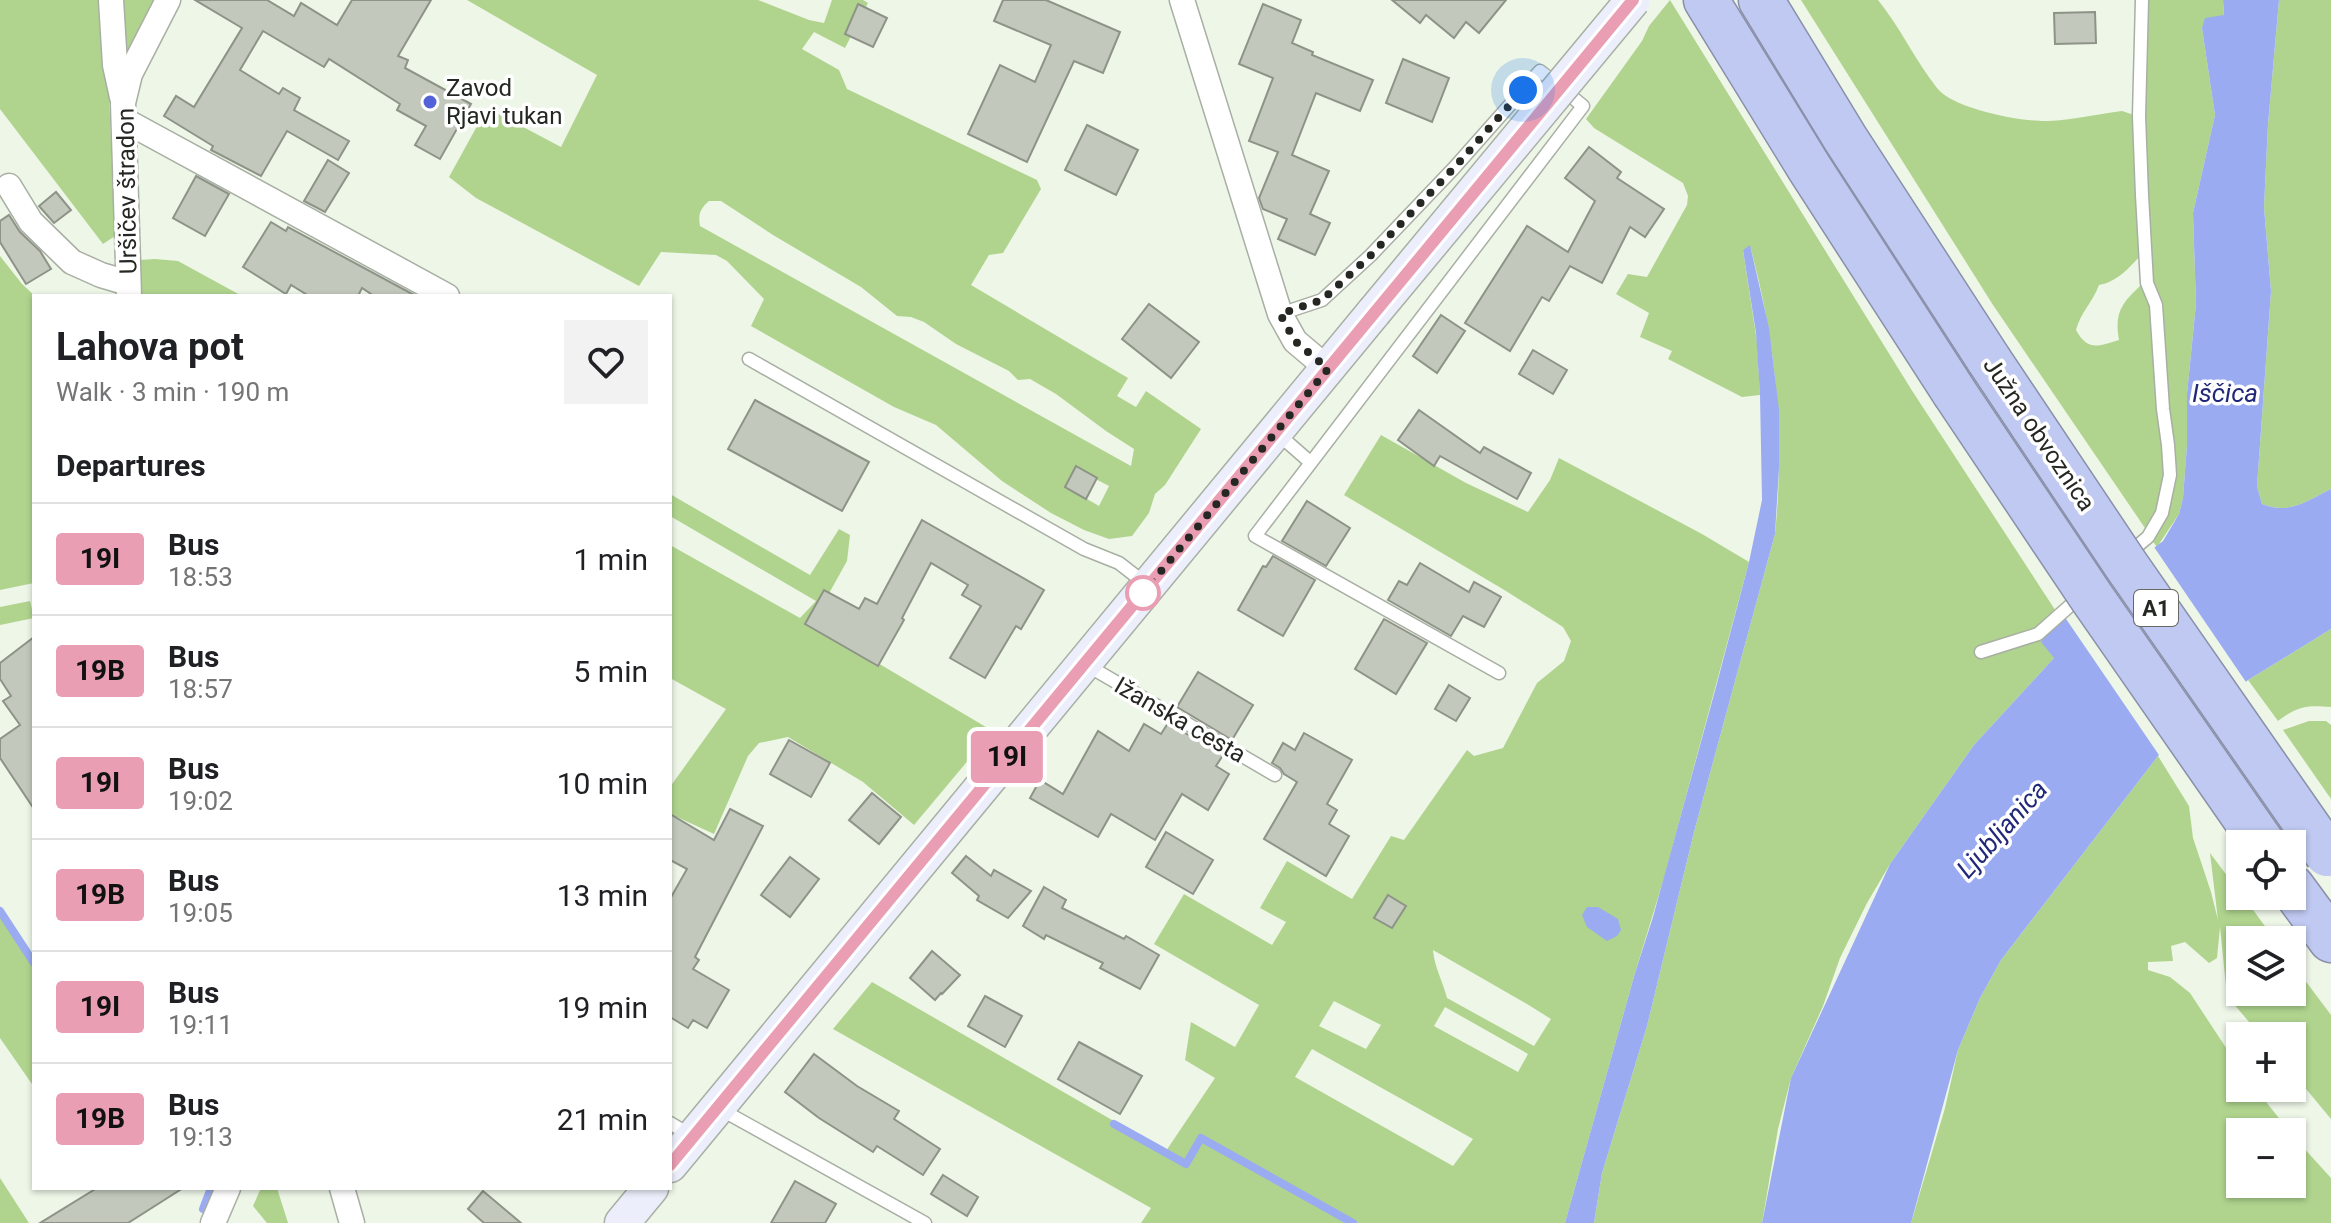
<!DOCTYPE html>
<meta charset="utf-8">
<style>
body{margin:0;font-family:Roboto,sans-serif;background:#f2f2f2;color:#202124;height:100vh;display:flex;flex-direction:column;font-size:30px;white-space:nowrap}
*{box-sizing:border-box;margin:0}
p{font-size:26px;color:#757577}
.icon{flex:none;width:44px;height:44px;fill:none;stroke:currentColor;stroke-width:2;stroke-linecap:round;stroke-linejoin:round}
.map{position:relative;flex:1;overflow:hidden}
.sheet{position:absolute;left:32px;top:294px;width:640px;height:896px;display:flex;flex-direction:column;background:#fff;border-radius:0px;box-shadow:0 2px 6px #0004}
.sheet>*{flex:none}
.badge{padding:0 16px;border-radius:6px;font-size:28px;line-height:52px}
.buttons{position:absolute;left:2226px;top:830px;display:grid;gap:16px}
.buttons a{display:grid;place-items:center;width:80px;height:80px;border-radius:0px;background:#fff;box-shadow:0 2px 6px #0004;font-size:40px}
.you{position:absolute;width:40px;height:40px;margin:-20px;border:6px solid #fff;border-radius:50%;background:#1a73e8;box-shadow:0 0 0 12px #1a73e833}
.map>.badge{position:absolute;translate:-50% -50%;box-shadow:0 0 0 4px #fff}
h2{padding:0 24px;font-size:30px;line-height:72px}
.round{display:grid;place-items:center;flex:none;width:84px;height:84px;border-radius:0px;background:#f2f2f2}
.summary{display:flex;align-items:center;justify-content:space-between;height:136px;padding:0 24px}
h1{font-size:38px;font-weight:700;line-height:60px}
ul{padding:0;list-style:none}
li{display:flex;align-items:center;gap:24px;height:112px;padding:0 24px;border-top:2px solid #e0e0e0}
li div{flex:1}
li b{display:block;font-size:30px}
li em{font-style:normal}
li .badge{min-width:88px;font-weight:700;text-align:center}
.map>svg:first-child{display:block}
.green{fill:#b0d48e;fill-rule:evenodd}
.water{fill:#9aabf2}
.pier{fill:#eef6e8}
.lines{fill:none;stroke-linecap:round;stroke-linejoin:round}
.stream{stroke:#9aabf2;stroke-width:8}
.building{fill:#c2c9bc;stroke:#8d9387;stroke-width:2}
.lane-casing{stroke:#a8afa3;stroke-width:15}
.street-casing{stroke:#a8afa3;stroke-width:27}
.secondary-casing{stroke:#a8afa3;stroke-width:37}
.highway-casing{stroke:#8990a9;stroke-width:47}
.lane{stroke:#fff;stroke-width:12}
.street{stroke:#fff;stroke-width:24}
.secondary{stroke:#eceffb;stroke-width:34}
.highway{stroke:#bfc9f1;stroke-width:44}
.secondary-bridge-casing{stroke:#a8afa3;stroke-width:37;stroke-linecap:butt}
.highway-bridge-casing{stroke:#8990a9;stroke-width:47;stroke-linecap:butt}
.secondary-bridge{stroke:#eceffb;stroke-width:34}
.highway-bridge{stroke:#bfc9f1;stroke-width:44}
.line-casing{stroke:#fff;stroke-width:18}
.line{stroke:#ea9eb4;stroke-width:12}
.walk{stroke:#252722;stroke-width:8;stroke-dasharray:0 14.4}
.poi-dot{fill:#5362d8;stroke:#fff;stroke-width:3}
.stop-dot{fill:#fff;stroke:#ea9eb4;stroke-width:4}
.labels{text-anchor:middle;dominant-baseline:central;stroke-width:7;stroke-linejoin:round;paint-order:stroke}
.shield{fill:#fff;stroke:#666864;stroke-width:2}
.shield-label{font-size:22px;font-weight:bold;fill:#252722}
.poi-label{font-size:24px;fill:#252722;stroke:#fff;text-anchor:start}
.street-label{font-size:24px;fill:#252722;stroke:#fff}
.water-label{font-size:26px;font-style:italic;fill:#222878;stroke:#fff}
</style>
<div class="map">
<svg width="2331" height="1223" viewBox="0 0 2331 1223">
<rect width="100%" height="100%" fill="#eef6e8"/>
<g class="green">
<polygon points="0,0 105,0 115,236 103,244 0,109"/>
<polygon points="117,0 161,0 126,65"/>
<path d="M467 0H758L809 20 824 23 832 0H863L868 3 845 48 814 32 802 49 839 70 847 89 1037 180 1041 189 1003 253 989 255 971 285 1128 378 1117 396 1136 407 1146 391 1201 429 1165 485 1155 494 1149 513 1132 536 1109 539 1084 530 1051 513 1002 481 936 425 894 407 751 326 764 299 727 261 716 255 661 252 639 286 476 198 449 177 487 108 561 147 597 75ZM709 201H721L773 235 861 287 897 316 911 317 924 322 956 344 1009 371 1018 380 1030 379 1056 394 1106 431 1134 449 1131 466 700 226C698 214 700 209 709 201ZM1086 474 1109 486 1099 506 1075 492Z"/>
<path d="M1670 0 1911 389 2061 619 2054 658 1974 745 1890 864 1867 903 1840 958 1823 1006 1791 1078 1778 1129 1762 1223H1594L1602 1173 1647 1026 1694 832 1775 534C1785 437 1776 340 1750 246L1743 250 1757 342 1760 395 1742 397 1668 359 1672 351 1640 337 1649 313 1616 294 1628 274 1647 277 1687 205 1688 196 1683 183 1594 128 1586 119 1642 41 1649 26Z"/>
<path d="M1801 0H1878C1900 27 1915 60 1937 88 1953 109 2022 122 2048 121 2072 120 2098 114 2122 111L2134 115 2142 254C2129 268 2117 282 2099 285 2093 302 2080 313 2076 330 2088 352 2099 346 2119 340 2114 312 2122 303 2141 285L2150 305 2165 440 2164 488 2157 513 2147 531 1993 305Z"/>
<polygon points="2148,0 2223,0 2224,16 2202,28 2215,115 2193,213 2196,304 2187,394 2187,445 2183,498 2179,514 2157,547 2151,539 2172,493 2150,262 2145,154"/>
<path d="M2279 0H2331V489C2307 501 2289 515 2262 504L2257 486 2271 291 2264 207 2268 124Z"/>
<polygon points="0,256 22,284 35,296 34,583 0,590"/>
<polygon points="155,259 178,261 242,296 137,296 136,269 140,260"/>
<path d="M1381 435 1466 483 1528 512 1550 480 1559 458 1702 534 1749 562 1664 878 1635 973 1565 1223H1141L1151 1208 833 1029 872 982 1166 1151 1215 1078 1185 1060 1191 1022 1235 1047 1259 1005 1154 944 1184 894 1272 945 1286 922 1260 908 1287 861 1352 899 1391 836 1404 840 1467 750 1474 756 1503 748 1537 683 1564 661 1571 641 1563 627 1506 591 1344 495ZM1433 950 1527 1004 1551 1019 1534 1046 1447 998C1443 982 1434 966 1433 950ZM1334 1001 1381 1025 1366 1049 1319 1026ZM1445 1007 1528 1054 1518 1072 1434 1026ZM1312 1049 1473 1139 1453 1166 1295 1077Z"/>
<polygon points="670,494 810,575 839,529 850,535 847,561 812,624 991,730 991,733 914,825 863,782 788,737 759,743 748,756 714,834 677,817 670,829 670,787 726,709 670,678 670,545 800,618 816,601 670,516"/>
<polygon points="30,601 34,618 0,625 0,607"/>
<path d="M2331 629V707C2306 705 2298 706 2278 721L2248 680Z"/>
<polygon points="2309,721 2326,721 2331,725 2331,799 2283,730"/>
<polygon points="2158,756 2189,806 2193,838 2211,892 2218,920 2210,853 2240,893 2240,896 2243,896 2275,940 2240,940 2240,992 2292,992 2292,963 2331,1015 2331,1119 2292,1072 2292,1036 2261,1036 2227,996 2220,927 2217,958 2209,963 2185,942 2171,946 2173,961 2148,962 2148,970 2170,977 2190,993 2240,1069 2240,1088 2255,1088 2290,1132 2240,1132 2240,1184 2292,1184 2292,1135 2331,1178 2331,1223 1911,1223 1945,1108 1958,1050 1980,998 2001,960"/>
<polygon points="0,908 34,959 34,1087 0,1038"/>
<polygon points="0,1178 29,1223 0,1223"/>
<polygon points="261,1188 277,1188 288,1223 267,1223 253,1206"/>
</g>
<g class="water">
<path d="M2223 0H2279L2268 124 2264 207 2271 291 2257 486 2262 504C2289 515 2307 501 2331 489V629L2248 680 2158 756 2001 960 1980 998 1958 1050 1911 1223H1762L1791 1078 1890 864 1974 745 2054 658 2041 642 2061 619 2163 541 2179 514 2183 498 2187 445V394L2196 304 2193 213 2215 115 2202 28 2205 18 2224 15Z"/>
<polygon points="1750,245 1769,328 1779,410 1779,468 1775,534 1694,832 1647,1026 1602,1173 1594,1223 1565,1223 1635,973 1653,917 1716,687 1749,562 1762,500 1760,395 1756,333 1743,250"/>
<polygon points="1587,907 1598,907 1618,919 1621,930 1617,936 1607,941 1587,927 1582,915"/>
</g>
<polygon class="pier" points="2152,544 2248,685 2161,758 2062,613"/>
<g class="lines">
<g class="stream">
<polyline points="0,911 34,963"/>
<polyline points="1114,1124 1186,1164 1201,1138 1353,1223"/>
<polyline points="203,1209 211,1188"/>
</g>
</g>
<g class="building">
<polygon points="195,0 267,0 294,16 301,3 337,25 352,0 431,0 398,56 408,60 405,68 471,104 440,159 415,145 426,126 397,110 400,104 329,59 324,67 263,31 240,70 279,94 283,88 300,98 294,110 349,141 338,160 287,131 261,176 211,150 213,146 164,116 176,96 194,107 242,28"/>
<polygon points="1003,0 1046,0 1120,32 1103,73 1074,61 1027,162 968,134 1000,65 1035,82 1051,45 994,21"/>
<polygon points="1392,0 1506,0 1479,33 1466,22 1454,38 1426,15 1420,23"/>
<polygon points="858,4 887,18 873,47 845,34"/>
<polygon points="1263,4 1301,20 1292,43 1313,52 1312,55 1373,80 1360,111 1316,93 1292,155 1329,171 1310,214 1330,223 1315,255 1278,239 1287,219 1263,209 1259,198 1278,152 1249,141 1273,78 1239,64"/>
<polygon points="2095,12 2096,43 2055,44 2054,13"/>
<polygon points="1403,59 1449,78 1432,122 1386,103"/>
<polygon points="1087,125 1138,150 1116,195 1065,170"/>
<polygon points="1589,147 1621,172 1617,178 1664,209 1645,237 1630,227 1602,283 1570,266 1549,301 1542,297 1510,351 1465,323 1527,226 1568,252 1595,201 1565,178"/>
<polygon points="328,160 349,173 325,212 304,201"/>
<polygon points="196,176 229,194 205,236 173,218"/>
<polygon points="56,192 71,210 54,223 39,206"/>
<polygon points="9,215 20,232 40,251 51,269 26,284 0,242 0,221"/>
<polygon points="271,222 286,231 288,227 416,296 374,296 362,288 358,296 309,296 291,285 286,294 243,267"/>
<polygon points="1149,304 1199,342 1171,378 1122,339"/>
<polygon points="1441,315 1465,331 1437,373 1413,356"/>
<polygon points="1533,350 1567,370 1553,394 1519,374"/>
<polygon points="755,400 869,462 842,511 728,449"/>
<polygon points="1419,410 1480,453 1484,447 1531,473 1517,499 1440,456 1434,466 1398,440"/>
<polygon points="1076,466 1097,478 1086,499 1065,487"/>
<polygon points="1307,501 1350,528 1326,566 1282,541"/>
<polygon points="922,520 1044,590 1021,629 1016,626 985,678 950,658 981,606 962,595 968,585 931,563 902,618 904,620 878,666 805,624 824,590 859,609 865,598 877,604"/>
<polygon points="1273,556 1315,580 1283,636 1238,610 1263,566 1266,567"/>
<polygon points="1420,563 1469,592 1474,582 1501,597 1484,627 1463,616 1451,636 1388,600 1399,581 1407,585"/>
<polygon points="1384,619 1427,643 1396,694 1355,669"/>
<polygon points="34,637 34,809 0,758 0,739 20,725 3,701 11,696 0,679 0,663"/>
<polygon points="1198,672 1253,705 1232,740 1177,707"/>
<polygon points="1449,685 1470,698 1456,721 1435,709"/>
<polygon points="1168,723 1223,755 1216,766 1229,774 1208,810 1182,794 1155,840 1111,814 1098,837 1030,798 1040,780 1063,794 1098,731 1129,751 1144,724 1161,734"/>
<polygon points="1304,733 1352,760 1327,804 1337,810 1329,824 1349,836 1326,876 1264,839 1297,782 1284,774 1280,768 1272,763 1283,743 1295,750"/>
<polygon points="789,740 830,763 811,797 770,774"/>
<polygon points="872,793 901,817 879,844 849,820"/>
<polygon points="730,809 763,826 695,957 699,960 693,969 729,990 707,1028 693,1020 688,1028 670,1017 670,899 687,869 670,860 670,814 714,840"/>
<polygon points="1166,832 1213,860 1193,894 1146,867"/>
<polygon points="966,856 991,876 994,870 1031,891 1008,918 977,900 979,896 952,873"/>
<polygon points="790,857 819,879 790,917 761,895"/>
<polygon points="1044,887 1066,900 1062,908 1124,939 1126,936 1159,955 1140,989 1100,968 1103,963 1046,935 1044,939 1023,926"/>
<polygon points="1388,895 1406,906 1392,928 1374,918"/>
<polygon points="932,951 960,975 942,994 941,993 935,1000 910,978"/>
<polygon points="985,996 1022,1016 1005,1047 968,1026"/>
<polygon points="1079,1042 1142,1076 1120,1114 1058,1079"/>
<polygon points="814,1054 857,1086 899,1111 894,1119 940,1149 923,1175 877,1146 873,1152 819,1118 785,1092"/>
<polygon points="943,1175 978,1197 967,1216 931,1194"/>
<polygon points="795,1181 836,1204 825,1223 771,1223"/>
<polygon points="97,1188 183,1188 128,1223 40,1223"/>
<polygon points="483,1191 521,1223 484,1223 468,1209"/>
</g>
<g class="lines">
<defs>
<g id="lane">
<polyline points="1280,314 1322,300 1371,255 1454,168 1540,71 1583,106 1255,536 1499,673"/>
<polyline points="749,359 1084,549 1119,563 1146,584"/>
<polyline points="1278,434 1310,462"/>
<polyline points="2129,553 2148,537 2162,513 2170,475 2168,445 2163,409 2156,305 2147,283 2142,195 2139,116 2142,0"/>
<polyline points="1981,652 2038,634 2082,595"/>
<polyline points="1085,664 1275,775"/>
<polyline points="720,1109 925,1223"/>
<polyline points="670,1123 690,1135"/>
</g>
<g id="street">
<polyline points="111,0 115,65 122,97"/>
<polyline points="1182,0 1280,314 1295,341 1328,369"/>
<polyline points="124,120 447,296"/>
<polyline points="9,186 31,222 72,262 101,275 128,283"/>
<polyline points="129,296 123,103 130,74 168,0"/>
<polyline points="342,1188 352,1223"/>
<polyline points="213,1223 228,1188"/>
</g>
<g id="secondary">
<polyline points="670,1165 1374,312"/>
<polyline points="622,1223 651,1188"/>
</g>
<g id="highway">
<polyline points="1706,0 1810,169 1954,392"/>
<polyline points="1761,0 1845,138 1989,360"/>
<polyline points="2292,887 2331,940"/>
</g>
</defs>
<use href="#lane" class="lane-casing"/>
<use href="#street" class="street-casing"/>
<use href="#secondary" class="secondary-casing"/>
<use href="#highway" class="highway-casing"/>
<use href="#lane" class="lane"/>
<use href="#street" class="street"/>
<use href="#secondary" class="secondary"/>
<use href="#highway" class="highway"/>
<defs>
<polyline id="secondary-bridge" points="1374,312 1633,0"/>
<g id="highway-bridge">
<polyline points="1989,360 2126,565 2327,854"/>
<polyline points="1954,392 2092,598 2263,844"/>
</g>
</defs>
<use href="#secondary-bridge" class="secondary-bridge-casing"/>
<use href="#highway-bridge" class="highway-bridge-casing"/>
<use href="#secondary-bridge" class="secondary-bridge"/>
<use href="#highway-bridge" class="highway-bridge"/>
</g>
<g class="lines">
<defs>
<polyline id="line" points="670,1165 1633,0"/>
</defs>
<use href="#line" class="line-casing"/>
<use href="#line" class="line"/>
<polyline class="walk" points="1143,593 1328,369 1295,341 1280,314 1322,300 1371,255 1454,168 1523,90"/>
</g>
<circle class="poi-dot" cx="430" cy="102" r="8"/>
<circle class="stop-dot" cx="1143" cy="593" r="16"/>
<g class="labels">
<rect class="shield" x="2134" y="590" width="44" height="36" rx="6"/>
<g class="shield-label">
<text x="2156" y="608">A1</text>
</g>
<g class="poi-label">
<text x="446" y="88">Zavod<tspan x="446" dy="28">Rjavi tukan</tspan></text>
</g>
<g class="street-label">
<text transform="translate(127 191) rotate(-91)">Uršičev štradon</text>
<text transform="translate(2039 434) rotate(56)">Južna obvoznica</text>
<text transform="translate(1180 720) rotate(30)">Ižanska cesta</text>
</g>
<g class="water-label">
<text x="2225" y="393">Iščica</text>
<text transform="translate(2002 829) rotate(-48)">Ljubljanica</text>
</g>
</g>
</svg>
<div class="buttons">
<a><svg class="icon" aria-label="locate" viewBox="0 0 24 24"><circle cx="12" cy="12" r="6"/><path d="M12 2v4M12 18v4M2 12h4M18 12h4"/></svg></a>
<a><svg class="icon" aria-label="layers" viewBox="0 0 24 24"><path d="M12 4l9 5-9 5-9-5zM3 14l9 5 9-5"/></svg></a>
<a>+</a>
<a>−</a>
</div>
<div class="you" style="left:1523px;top:90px"></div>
<b class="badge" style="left:1007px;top:757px;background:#ea9eb4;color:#111">19I</b>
<section class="sheet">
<div class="summary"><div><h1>Lahova pot</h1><p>Walk · 3 min · 190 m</p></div><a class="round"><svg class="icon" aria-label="heart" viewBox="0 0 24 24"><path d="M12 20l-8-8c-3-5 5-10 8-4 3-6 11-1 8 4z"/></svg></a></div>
<h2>Departures</h2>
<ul>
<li><span class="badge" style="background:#ea9eb4;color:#111">19I</span><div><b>Bus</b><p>18:53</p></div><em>1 min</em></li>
<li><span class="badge" style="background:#ea9eb4;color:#111">19B</span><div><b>Bus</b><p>18:57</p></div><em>5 min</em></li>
<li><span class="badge" style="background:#ea9eb4;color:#111">19I</span><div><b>Bus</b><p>19:02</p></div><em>10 min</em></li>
<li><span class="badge" style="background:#ea9eb4;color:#111">19B</span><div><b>Bus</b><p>19:05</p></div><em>13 min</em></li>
<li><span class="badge" style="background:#ea9eb4;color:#111">19I</span><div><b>Bus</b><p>19:11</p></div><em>19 min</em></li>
<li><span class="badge" style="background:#ea9eb4;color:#111">19B</span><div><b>Bus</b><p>19:13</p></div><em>21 min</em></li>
</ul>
</section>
</div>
